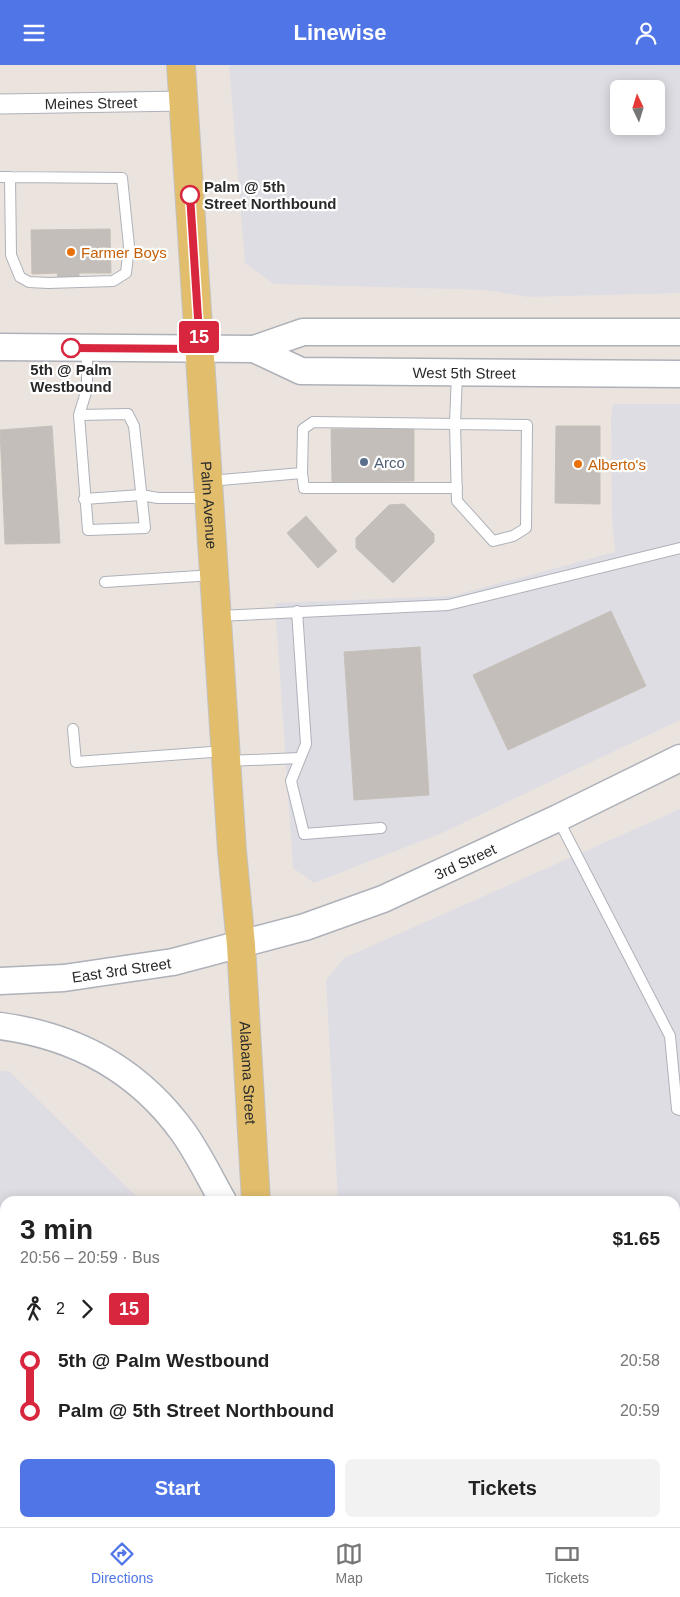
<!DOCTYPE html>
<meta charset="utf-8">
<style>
body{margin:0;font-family:Helvetica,sans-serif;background:#f2f2f2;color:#222;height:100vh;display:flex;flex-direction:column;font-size:19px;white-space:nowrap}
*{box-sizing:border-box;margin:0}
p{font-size:16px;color:#767676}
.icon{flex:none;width:28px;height:28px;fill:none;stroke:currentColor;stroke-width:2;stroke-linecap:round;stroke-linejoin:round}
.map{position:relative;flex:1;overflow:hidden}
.sheet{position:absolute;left:0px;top:1131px;width:680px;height:331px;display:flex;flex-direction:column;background:#fff;border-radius:15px 15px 0 0;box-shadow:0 2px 12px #0003}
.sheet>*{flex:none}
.badge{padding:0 10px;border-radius:4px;font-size:18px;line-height:32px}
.needle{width:32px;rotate:356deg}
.fabs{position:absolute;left:610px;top:15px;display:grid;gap:10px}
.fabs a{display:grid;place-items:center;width:55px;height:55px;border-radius:8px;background:#fff;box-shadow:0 2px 12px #0003;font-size:25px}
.map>.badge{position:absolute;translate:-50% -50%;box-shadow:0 0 0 2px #fff}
.legs{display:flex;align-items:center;gap:8px;height:55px;padding:0 20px;font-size:16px}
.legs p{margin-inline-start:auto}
.head{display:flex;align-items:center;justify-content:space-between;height:85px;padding:0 20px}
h1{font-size:28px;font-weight:700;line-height:38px}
.cta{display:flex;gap:10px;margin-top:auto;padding:10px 20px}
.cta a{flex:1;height:58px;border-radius:8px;background:#4f75e7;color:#fff;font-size:20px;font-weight:700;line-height:58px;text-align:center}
.cta a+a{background:#f2f2f2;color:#222}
ul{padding:0 20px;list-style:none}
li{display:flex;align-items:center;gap:18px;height:50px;font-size:19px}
li i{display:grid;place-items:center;width:8px;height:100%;margin:0 6px;background:currentColor}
li i::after{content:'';width:12px;height:12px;margin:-6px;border:4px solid;border-radius:50%;background:#fff}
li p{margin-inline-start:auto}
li:first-child i{background:linear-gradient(#0000 50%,currentColor 0)}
li:last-child i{background:linear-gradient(currentColor 50%,#0000 0)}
header{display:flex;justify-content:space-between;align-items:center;height:65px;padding:0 20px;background:#4f75e7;color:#fff;font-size:22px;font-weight:700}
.tabs{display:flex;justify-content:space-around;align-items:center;height:70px;border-top:1px solid #e0e0e0;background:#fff;font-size:14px;color:#767676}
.tabs a{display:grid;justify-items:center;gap:2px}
.tabs .active{color:#4f75e7}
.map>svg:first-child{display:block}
.industrial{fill:#dfdde4;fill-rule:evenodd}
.airport{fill:#d9dbe4}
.building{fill:#c3beba;stroke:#c6c0b8}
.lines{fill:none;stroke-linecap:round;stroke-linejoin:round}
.lane-casing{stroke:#aeb1b9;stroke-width:12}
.street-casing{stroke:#aeb1b9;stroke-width:21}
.secondary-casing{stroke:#aeb1b9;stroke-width:29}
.primary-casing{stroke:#c3c3c3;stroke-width:30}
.lane{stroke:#fff;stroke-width:10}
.street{stroke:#fff;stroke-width:19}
.secondary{stroke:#fff;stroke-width:26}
.primary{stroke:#e2be6c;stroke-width:28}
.line-1-casing{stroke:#fff;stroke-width:11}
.line-1{stroke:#d7263d;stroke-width:8}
.stop-1-dot{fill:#fff;stroke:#d7263d;stroke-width:2.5}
.food-dot{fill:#e8710a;stroke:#fff;stroke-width:2}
.service-dot{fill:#5c6f8a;stroke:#fff;stroke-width:2}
.labels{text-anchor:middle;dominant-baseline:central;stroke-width:4.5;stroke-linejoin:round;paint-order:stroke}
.street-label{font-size:15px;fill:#2a2a2a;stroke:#fff}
.stop-label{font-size:15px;font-weight:bold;fill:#2a2a2a;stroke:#fff;text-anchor:start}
.food-label{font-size:15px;fill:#c56008;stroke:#fff;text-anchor:start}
.service-label{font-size:15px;fill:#4e5e75;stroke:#fff;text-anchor:start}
</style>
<header><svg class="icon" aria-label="menu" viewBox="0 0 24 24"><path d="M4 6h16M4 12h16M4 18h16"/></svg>Linewise<svg class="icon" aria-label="person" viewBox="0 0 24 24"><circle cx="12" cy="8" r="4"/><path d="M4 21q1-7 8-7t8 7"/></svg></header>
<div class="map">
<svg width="680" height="1462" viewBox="0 0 680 1462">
<rect width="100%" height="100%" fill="#ebe4de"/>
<g class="industrial">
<path d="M229 0H680V228L528 232 487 225 274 219 245 198ZM619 24H656V61H619Z"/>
<polygon points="613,339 680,339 680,655 442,768 314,818 293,803 275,538 452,531 615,487 612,452 611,353"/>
<polygon points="680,744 680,1462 354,1462 354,1458 675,1458 675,1136 338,1136 326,915 344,893"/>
<polygon points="0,1006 9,1006 141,1136 5,1136 5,1257 0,1257"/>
</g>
<polygon class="airport" points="0,1257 5,1257 5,1458 215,1458 216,1462 0,1462"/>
<g class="building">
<polygon points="110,164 111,208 79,208 79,213 58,213 57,208 32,209 31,165"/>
<polygon points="52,361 60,478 5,479 0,365"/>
<polygon points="556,361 600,361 600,439 555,438"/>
<polygon points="331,364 414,364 414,416 332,417"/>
<polygon points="404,439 434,469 434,477 393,518 356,483 356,473 389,440"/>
<polygon points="306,451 337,486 318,503 287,468"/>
<polygon points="611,546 646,621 508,685 473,610"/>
<polygon points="420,582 429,730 354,735 344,587"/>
</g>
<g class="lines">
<defs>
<g id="lane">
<polyline points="0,112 10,112 122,113 129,181 126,208 113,216 48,218 29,217 20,212 11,190 10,112"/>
<polyline points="79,350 128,349 134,361 145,463 88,465 79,350 87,324 87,284"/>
<polyline points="302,408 304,423 457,423"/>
<polyline points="209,416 302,408 303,364 313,357 527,360 526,463 513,471 493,476 457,436 455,359 457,308"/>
<polyline points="84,434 141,430 158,433 208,433"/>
<polyline points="105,517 214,510"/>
<polyline points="297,546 306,679 291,716 304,769 381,763"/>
<polyline points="218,551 448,540 680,483"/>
<polyline points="73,664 76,697 225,686"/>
<polyline points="227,696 300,693"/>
<polyline points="558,754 670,971 677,1044 680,1045"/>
<polyline points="0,1356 5,1356"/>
<polyline points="201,1458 201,1462"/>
</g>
<g id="street">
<path id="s1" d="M0 39 184 36"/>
</g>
<g id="secondary">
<polyline points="0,282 254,284 303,267 680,267"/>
<path id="s2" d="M254 284 301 306 680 309"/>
<path id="s3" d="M0 916 64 913 173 897 305 862 383 834 558 753 680 693"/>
<path d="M0 961C75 971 138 1005 183 1067 198 1088 210 1113 223 1136"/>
</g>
<g id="primary">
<path id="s4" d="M181 0 232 786 241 880 256 1136"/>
<polyline points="276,1458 277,1462"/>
</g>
</defs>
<use href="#lane" class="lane-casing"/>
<use href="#street" class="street-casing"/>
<use href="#secondary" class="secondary-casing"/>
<use href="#primary" class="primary-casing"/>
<use href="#lane" class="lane"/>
<use href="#street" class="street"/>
<use href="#secondary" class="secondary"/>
<use href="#primary" class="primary"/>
</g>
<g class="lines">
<defs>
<polyline id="line-1" points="71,283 200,284 190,130"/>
</defs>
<use href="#line-1" class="line-1-casing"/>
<use href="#line-1" class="line-1"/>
</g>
<g class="stop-1-dot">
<circle cx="190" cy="130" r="9"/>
<circle cx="71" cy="283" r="9"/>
</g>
<g class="food-dot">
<circle cx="71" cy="187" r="5"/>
<circle cx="578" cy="399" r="5"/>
</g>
<circle class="service-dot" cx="364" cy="397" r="5"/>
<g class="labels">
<g class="street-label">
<text stroke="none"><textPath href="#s1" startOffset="91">Meines Street</textPath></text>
<text stroke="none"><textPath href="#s2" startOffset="215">West 5th Street</textPath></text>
<text stroke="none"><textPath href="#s4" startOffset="441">Palm Avenue</textPath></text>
<text stroke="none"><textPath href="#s3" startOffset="484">3rd Street</textPath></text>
<text stroke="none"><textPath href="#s3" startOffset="122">East 3rd Street</textPath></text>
<text stroke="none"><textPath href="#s4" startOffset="1010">Alabama Street</textPath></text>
</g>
<g class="stop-label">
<text x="204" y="121">Palm @ 5th<tspan x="204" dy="17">Street Northbound</tspan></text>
<text x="71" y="304" text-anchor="middle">5th @ Palm<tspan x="71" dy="17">Westbound</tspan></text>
</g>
<g class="food-label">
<text x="81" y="187">Farmer Boys</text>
<text x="588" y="399">Alberto's</text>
</g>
<g class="service-label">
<text x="374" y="397">Arco</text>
</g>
</g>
</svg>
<div class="fabs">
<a><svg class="needle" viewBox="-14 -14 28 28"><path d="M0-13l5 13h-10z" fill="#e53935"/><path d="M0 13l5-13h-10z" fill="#767676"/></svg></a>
</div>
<b class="badge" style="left:199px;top:272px;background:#d7263d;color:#fff">15</b>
<section class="sheet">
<div class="head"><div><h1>3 min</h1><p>20:56 – 20:59 · Bus</p></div><b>$1.65</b></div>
<div class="legs"><svg class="icon" aria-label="walk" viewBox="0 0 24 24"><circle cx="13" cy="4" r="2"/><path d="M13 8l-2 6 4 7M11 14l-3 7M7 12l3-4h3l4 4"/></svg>2<svg class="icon" aria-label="forward" viewBox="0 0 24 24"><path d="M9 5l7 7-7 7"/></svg><b class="badge" style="background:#d7263d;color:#fff">15</b></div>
<ul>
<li><i style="color:#d7263d"></i><b>5th @ Palm Westbound</b><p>20:58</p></li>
<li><i style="color:#d7263d"></i><b>Palm @ 5th Street Northbound</b><p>20:59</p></li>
</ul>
<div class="cta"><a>Start</a><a>Tickets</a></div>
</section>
</div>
<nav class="tabs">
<a class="active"><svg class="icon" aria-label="directions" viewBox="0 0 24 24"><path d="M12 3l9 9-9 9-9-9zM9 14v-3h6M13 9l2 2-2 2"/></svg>Directions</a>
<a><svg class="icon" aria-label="map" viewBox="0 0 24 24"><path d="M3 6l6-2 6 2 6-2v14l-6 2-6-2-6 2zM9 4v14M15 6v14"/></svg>Map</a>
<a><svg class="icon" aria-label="tickets" viewBox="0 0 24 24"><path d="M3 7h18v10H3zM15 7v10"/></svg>Tickets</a>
</nav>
